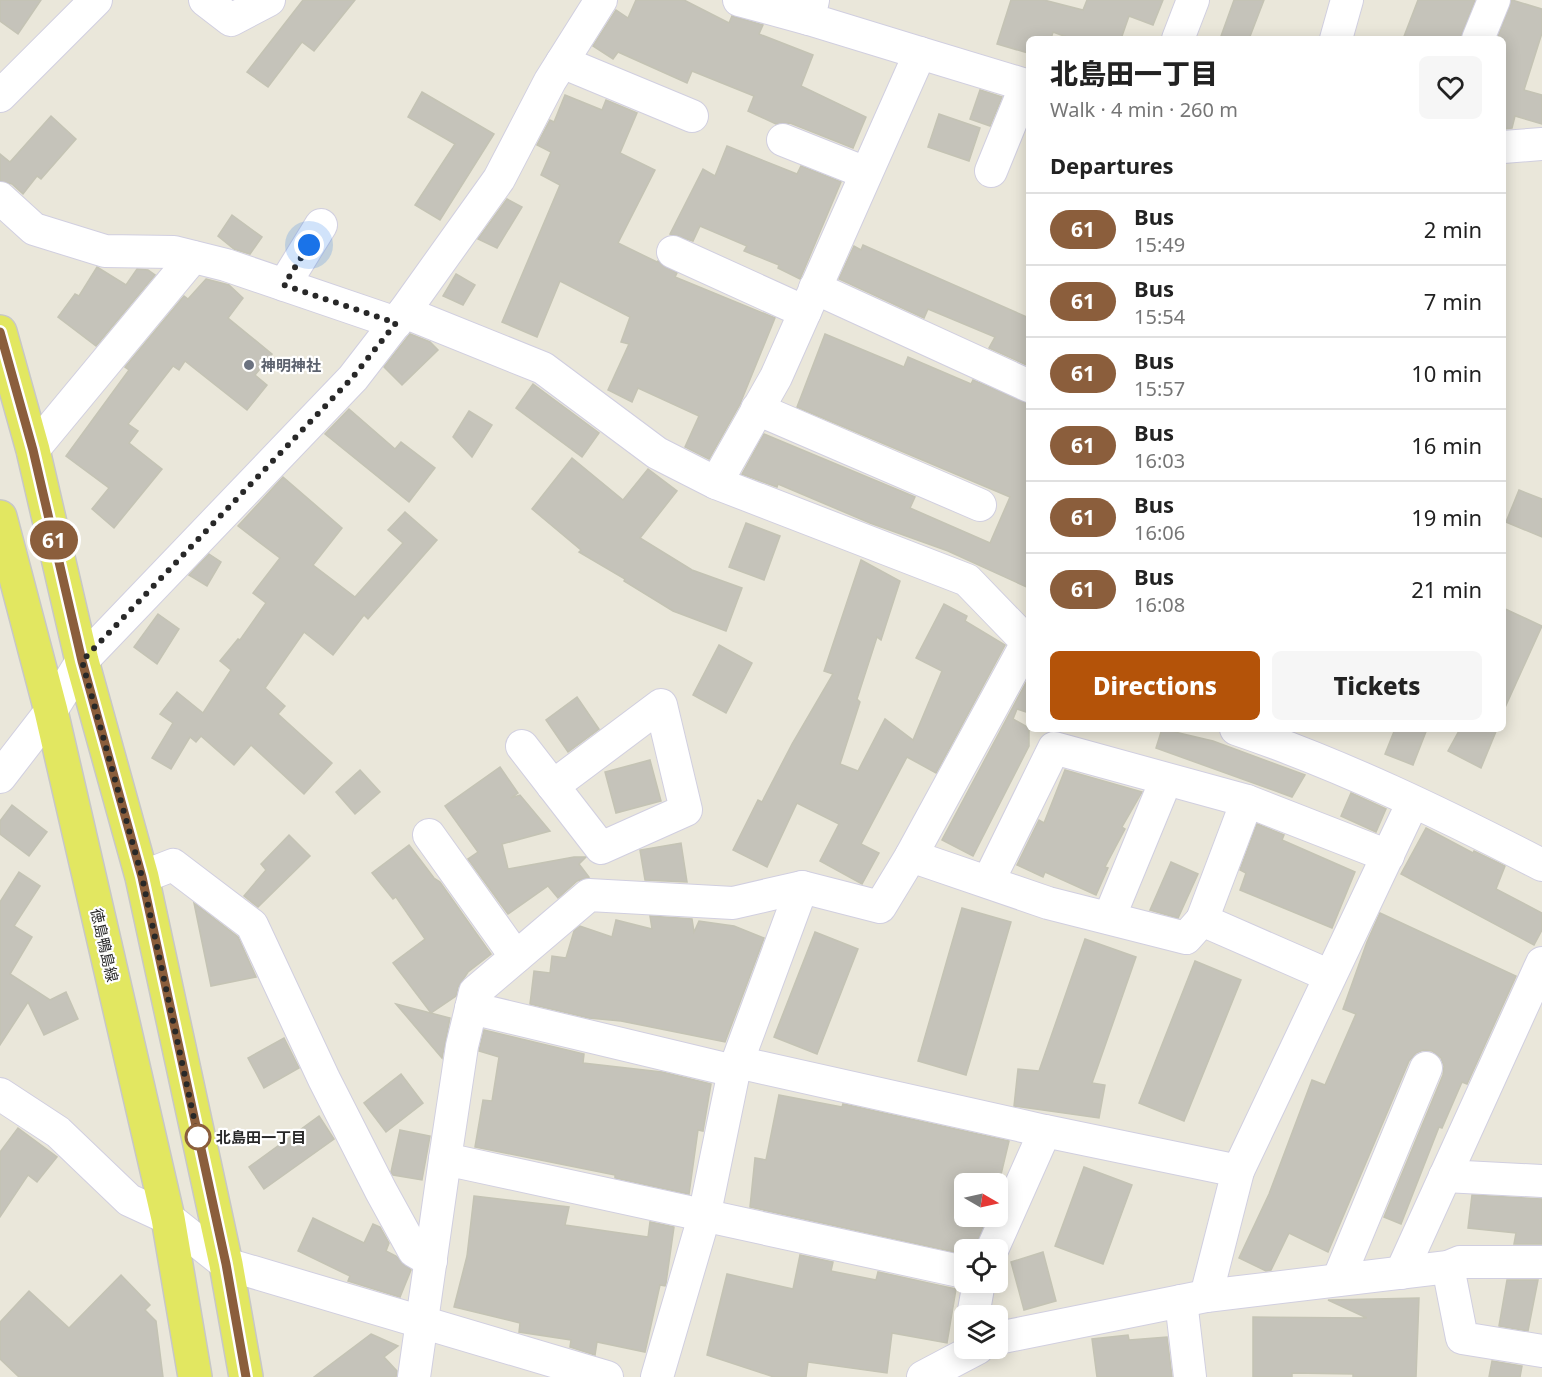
<!DOCTYPE html>
<meta charset="utf-8">
<style>
body{margin:0;font-family:"Noto Sans","Noto Sans JP",sans-serif;background:#f6f6f6;color:#222;height:100vh;display:flex;flex-direction:column;font-size:22px;white-space:nowrap}
*{box-sizing:border-box;margin:0}
p{font-size:20px;color:#767676}
.icon{flex:none;width:33px;height:33px;fill:none;stroke:currentColor;stroke-width:2;stroke-linecap:round;stroke-linejoin:round}
.map{position:relative;flex:1;overflow:hidden}
.panel{position:absolute;left:1026px;top:36px;width:480px;height:696px;display:flex;flex-direction:column;background:#fff;border-radius:9px;box-shadow:0 3px 15px #0003}
.panel>*{flex:none}
.badge{padding:0 12px;border-radius:20px;font-size:21px;line-height:39px}
.needle{width:39px;rotate:99deg}
.tools{position:absolute;left:954px;top:1173px;display:grid;gap:12px}
.tools a{display:grid;place-items:center;width:54px;height:54px;border-radius:9px;background:#fff;box-shadow:0 3px 15px #0003;font-size:30px}
.you{position:absolute;width:30px;height:30px;margin:-15px;border:4px solid #fff;border-radius:50%;background:#1a73e8;box-shadow:0 0 0 9px #1a73e833}
.map>.badge{position:absolute;translate:-50% -50%;box-shadow:0 0 0 3px #fff}
h2{padding:0 24px;font-size:22px;line-height:54px}
.round{display:grid;place-items:center;flex:none;width:63px;height:63px;border-radius:9px;background:#f6f6f6}
.head{display:flex;align-items:center;justify-content:space-between;height:102px;padding:0 24px}
h1{font-size:28px;font-weight:800;line-height:45px}
.cta{display:flex;gap:12px;margin-top:auto;padding:12px 24px}
.cta a{flex:1;height:69px;border-radius:9px;background:#b45309;color:#fff;font-size:24px;font-weight:800;line-height:69px;text-align:center}
.cta a+a{background:#f6f6f6;color:#222}
ul{padding:0;list-style:none}
li{display:flex;align-items:center;gap:18px;height:72px;padding:0 24px;border-top:2px solid #e0e0e0}
li div{flex:1}
li b{display:block;font-size:22px}
li em{font-style:normal}
li .badge{min-width:66px;font-weight:700;text-align:center}
.map>svg:first-child{display:block}
.building{fill:#c5c3ba;stroke:#c4c3b4;stroke-width:1.5}
.lines{fill:none;stroke-linecap:round;stroke-linejoin:round}
.minor-casing{stroke:#d1cfe0;stroke-width:34}
.major-casing{stroke:#c7c7c7;stroke-width:36}
.minor{stroke:#fff;stroke-width:32}
.major{stroke:#e2e761;stroke-width:33}
.line-casing{stroke:#fff;stroke-width:14}
.line{stroke:#8b5e3c;stroke-width:9}
.walk{stroke:#282828;stroke-width:6;stroke-dasharray:0 10.8}
.worship-dot{fill:#6b7280;stroke:#fff;stroke-width:2}
.stop-dot{fill:#fff;stroke:#8b5e3c;stroke-width:3}
.labels{text-anchor:middle;dominant-baseline:central;stroke-width:4.5;stroke-linejoin:round;paint-order:stroke}
.worship-label{font-size:15px;font-weight:bold;fill:#5b616d;stroke:#fff;text-anchor:start}
.street-label{font-size:15px;fill:#282828;stroke:#fff}
.stop-label{font-size:15px;font-weight:bold;fill:#282828;stroke:#fff;text-anchor:start}
</style>
<div class="map">
<svg width="1542" height="1377" viewBox="0 0 1542 1377">
<rect width="100%" height="100%" fill="#eae7da"/>
<g class="building">
<polygon points="0,0 41,0 18,34 0,21"/>
<polygon points="303,0 355,0 314,51 302,42 268,87 247,72"/>
<polygon points="636,0 684,0 729,23 732,16 763,25 759,34 813,55 801,86 866,117 853,148 790,123 776,124 748,111 754,96 692,71 687,83 618,52 613,59 593,46 616,10 628,18"/>
<polygon points="1011,0 1044,0 1083,10 1087,0 1163,0 1153,25 1129,16 1121,39 1072,39 1053,32 1051,39 1029,39 1028,53 997,44"/>
<polygon points="1234,0 1264,0 1249,39 1220,39"/>
<polygon points="1418,0 1475,0 1460,39 1403,39"/>
<polygon points="1512,0 1542,9 1542,33 1524,90 1542,95 1542,124 1515,116 1512,128 1503,129 1503,39 1497,39"/>
<polygon points="980,90 1002,97 990,126 970,119"/>
<polygon points="422,92 494,134 440,220 415,205 455,144 408,117"/>
<polygon points="565,95 602,110 606,100 637,113 620,153 655,170 618,243 657,262 658,261 677,273 675,277 775,318 740,404 709,459 685,447 699,416 638,388 632,402 608,390 629,344 621,342 630,317 560,281 537,337 502,322 560,185 541,175 551,152 537,145 550,120 554,122"/>
<polygon points="939,114 980,128 969,161 928,147"/>
<polygon points="51,116 76,139 41,179 37,176 23,194 12,184 0,181 0,154 10,162"/>
<polygon points="727,146 797,174 801,166 841,182 800,279 778,268 779,265 744,251 747,246 700,226 693,241 670,234 703,169 715,176"/>
<polygon points="507,199 522,207 497,248 478,239"/>
<polygon points="232,215 262,237 250,254 234,249 218,236"/>
<polygon points="863,245 1029,318 1029,366 989,348 995,337 928,309 924,318 839,279 854,246 861,250"/>
<polygon points="97,267 126,285 137,269 148,270 155,275 96,346 58,317 75,294 79,296"/>
<polygon points="456,274 475,285 463,305 443,296"/>
<polygon points="206,279 229,285 243,298 228,318 272,354 255,375 267,385 247,410 185,361 179,370 173,366 128,424 138,431 129,443 162,469 114,528 92,509 109,488 66,456 129,370 125,367 184,296 188,299"/>
<polygon points="410,334 430,342 438,350 402,385 384,367"/>
<polygon points="825,334 904,367 908,357 971,384 973,380 1029,404 1029,588 948,551 870,523 778,484 777,487 742,474 764,434 915,497 910,508 990,543 1010,497 797,407"/>
<polygon points="533,384 599,433 582,457 516,408"/>
<polygon points="349,409 395,449 401,442 435,468 409,502 325,434"/>
<polygon points="469,411 492,425 472,457 453,437"/>
<polygon points="572,458 623,500 648,469 677,491 640,538 692,570 742,588 726,631 673,611 624,581 625,579 579,552 581,550 532,509"/>
<polygon points="283,477 342,528 313,565 355,597 403,543 388,530 405,512 437,540 368,619 364,615 333,655 304,632 265,688 285,706 278,714 332,763 304,794 251,745 234,765 201,736 196,742 190,737 171,769 152,758 173,723 160,714 177,692 203,713 231,670 220,661 238,639 240,640 266,603 253,593 280,558 238,526"/>
<polygon points="1519,490 1542,499 1542,537 1506,522"/>
<polygon points="746,523 780,536 764,580 729,567"/>
<polygon points="209,554 221,562 207,586 189,575"/>
<polygon points="861,560 900,581 881,640 877,637 857,699 860,702 840,764 858,771 885,719 913,740 942,671 916,658 944,604 967,616 965,621 1005,645 936,773 907,757 861,844 879,853 862,884 820,861 839,824 797,803 767,867 733,850 758,800 762,802 792,744 833,674 824,671"/>
<polygon points="1503,608 1542,626 1503,712"/>
<polygon points="158,614 179,629 157,664 134,647"/>
<polygon points="719,645 752,663 726,713 693,695"/>
<polygon points="1029,677 1029,713 1017,709 1013,719 1029,728 1029,746 973,856 942,840"/>
<polygon points="577,697 599,729 568,752 546,720"/>
<polygon points="1162,729 1213,741 1305,775 1292,797 1156,748"/>
<polygon points="1395,729 1427,729 1413,765 1385,754"/>
<polygon points="1460,729 1497,729 1481,768 1448,751"/>
<polygon points="650,760 661,801 616,813 605,772"/>
<polygon points="500,767 518,793 511,798 520,795 550,831 502,844 508,869 574,857 586,857 579,864 589,877 577,881 558,898 548,886 508,914 468,859 478,852 445,806"/>
<polygon points="360,770 380,792 355,814 336,792"/>
<polygon points="1065,770 1142,792 1122,827 1125,829 1105,867 1108,868 1096,895 1045,872 1043,877 1017,865 1039,820 1044,823"/>
<polygon points="1351,793 1386,809 1376,832 1341,816"/>
<polygon points="12,805 47,832 29,856 0,834 0,821"/>
<polygon points="1257,824 1284,835 1282,840 1355,872 1332,928 1240,890 1246,873 1240,870"/>
<polygon points="1426,828 1473,853 1474,851 1505,866 1496,889 1542,913 1542,930 1534,945 1401,874"/>
<polygon points="289,835 310,856 258,907 244,896 266,870 261,864"/>
<polygon points="681,843 687,882 645,880 640,850"/>
<polygon points="409,845 434,878 440,882 491,954 468,972 458,987 456,996 431,1013 393,963 425,939 396,897 393,899 372,873"/>
<polygon points="1171,862 1198,874 1178,918 1150,910"/>
<polygon points="19,872 40,886 14,926 32,937 10,974 50,1000 66,992 78,1019 44,1035 28,1002 0,1045 0,902"/>
<polygon points="194,903 238,937 256,977 211,986"/>
<polygon points="962,908 1011,922 966,1075 918,1061"/>
<polygon points="1380,913 1516,976 1467,1084 1462,1082 1442,1128 1439,1127 1401,1224 1384,1217 1443,1075 1444,1066 1441,1058 1432,1051 1423,1050 1416,1053 1409,1061 1328,1252 1289,1233 1271,1270 1266,1271 1239,1258 1269,1194 1312,1080 1325,1085 1356,1014 1343,1009 1367,942"/>
<polygon points="650,916 692,919 694,932 699,921 734,926 764,938 725,1042 621,1021 589,1018 530,1004 534,971 550,973 552,956 566,958 574,931 580,926 612,937 616,920 652,929"/>
<polygon points="815,932 858,949 817,1054 774,1037"/>
<polygon points="1085,939 1136,957 1092,1083 1105,1085 1099,1118 1014,1106 1018,1069 1039,1071"/>
<polygon points="1195,961 1241,980 1184,1121 1139,1103"/>
<polygon points="396,1004 450,1018 442,1058"/>
<polygon points="484,1030 584,1054 583,1063 662,1072 711,1084 703,1131 698,1130 689,1194 615,1178 615,1175 475,1147 483,1100 492,1101 499,1057 479,1051"/>
<polygon points="284,1038 299,1068 264,1088 248,1058"/>
<polygon points="401,1074 423,1103 386,1132 364,1103"/>
<polygon points="779,1095 842,1107 843,1104 1009,1141 998,1187 998,1184 964,1184 964,1216 987,1216 974,1250 964,1250 964,1254 750,1207 755,1158 766,1160"/>
<polygon points="319,1116 334,1139 264,1189 249,1167"/>
<polygon points="18,1128 57,1157 37,1182 28,1175 0,1217 0,1152"/>
<polygon points="400,1130 430,1136 422,1180 393,1175 391,1172"/>
<polygon points="1084,1167 1132,1185 1103,1264 1055,1246"/>
<polygon points="1472,1195 1542,1199 1542,1244 1514,1244 1516,1233 1468,1228"/>
<polygon points="474,1196 569,1207 565,1225 648,1237 650,1222 674,1227 666,1283 665,1286 660,1285 645,1352 597,1342 595,1355 570,1347 571,1340 519,1332 520,1323 454,1307 467,1256"/>
<polygon points="313,1218 364,1243 373,1224 380,1227 389,1243 386,1251 396,1256 411,1270 400,1297 348,1281 350,1276 298,1251"/>
<polygon points="1043,1252 1056,1301 1024,1310 1011,1262"/>
<polygon points="800,1255 833,1262 831,1271 876,1280 878,1272 956,1289 947,1343 892,1333 887,1373 808,1362 806,1377 774,1377 707,1355 727,1274 793,1289"/>
<polygon points="121,1275 150,1305 145,1310 156,1321 163,1377 19,1377 0,1359 0,1322 29,1291 69,1328"/>
<polygon points="1507,1280 1538,1280 1528,1331 1499,1326"/>
<polygon points="1419,1298 1416,1377 1353,1377 1353,1374 1292,1373 1292,1377 1253,1377 1253,1317 1367,1318 1328,1300"/>
<polygon points="371,1334 398,1346 384,1357 397,1371 396,1377 314,1377"/>
<polygon points="1128,1335 1129,1340 1167,1337 1172,1377 1097,1377 1092,1339"/>
<polygon points="1492,1361 1522,1366 1520,1377 1489,1377"/>
</g>
<g class="lines">
<defs>
<g id="minor">
<polyline points="205,0 231,20 269,0"/>
<polyline points="739,0 809,19"/>
<polyline points="1178,39 1193,0"/>
<polyline points="1336,39 1347,0"/>
<polyline points="1478,39 1494,0"/>
<polyline points="920,53 1029,86"/>
<polyline points="562,62 692,116"/>
<polyline points="0,96 96,0"/>
<polyline points="783,140 866,173"/>
<polyline points="1503,147 1542,144"/>
<polyline points="991,171 1026,85"/>
<polyline points="0,198 34,229 105,251 174,252 226,265 396,323"/>
<polyline points="673,252 805,312"/>
<polyline points="284,285 321,225"/>
<polyline points="815,288 1029,386"/>
<polyline points="404,312 543,368 657,453 716,483 967,580 1029,644"/>
<polyline points="757,409 980,505"/>
<polyline points="33,450 193,257"/>
<polyline points="716,483 776,377 920,53 809,19 813,0"/>
<polygon points="661,705 686,810 601,848 553,786"/>
<path d="M1236 729C1342 765 1443 814 1542 865"/>
<polyline points="522,746 553,786"/>
<polyline points="0,777 51,711 82,661 353,378 404,312 499,179 550,81 601,0"/>
<polyline points="429,835 516,957"/>
<polyline points="911,856 1027,643"/>
<polyline points="142,877 173,865 252,925 324,1079 381,1191 414,1251 431,1261"/>
<polyline points="988,882 1054,748 1247,801 1388,856"/>
<polyline points="1109,918 1166,780"/>
<polyline points="1202,920 1247,801"/>
<polyline points="471,1008 734,1071"/>
<polyline points="737,1062 1045,1131 992,1250"/>
<polyline points="0,1094 58,1132 129,1200 168,1218 226,1264 607,1377"/>
<polyline points="1045,1131 1238,1171 1206,1296"/>
<polyline points="445,1159 462,1046 475,992 589,895 733,903 802,887 880,907 911,856 1048,903 1186,938 1202,920 1330,976"/>
<polyline points="1238,1171 1413,802"/>
<polyline points="1445,1176 1542,1181"/>
<polyline points="1448,1267 1462,1338 1542,1351"/>
<polyline points="1401,1273 1542,963"/>
<polyline points="1338,1280 1426,1068"/>
<polyline points="1181,1301 1190,1377"/>
<polyline points="973,1316 979,1282"/>
<polyline points="998,1338 1206,1296 1448,1267 1460,1262 1542,1262"/>
<polyline points="414,1377 445,1159 964,1272"/>
<polyline points="657,1377 704,1217 734,1071 802,887"/>
<polyline points="923,1377 978,1348"/>
</g>
<g id="major">
<polyline points="0,332 33,450 82,661 142,877 226,1264 246,1377"/>
<polyline points="0,517 51,711 168,1218 195,1377"/>
</g>
</defs>
<use href="#minor" class="minor-casing"/>
<use href="#major" class="major-casing"/>
<use href="#minor" class="minor"/>
<use href="#major" class="major"/>
</g>
<g class="lines">
<defs>
<polyline id="line" points="0,332 33,450 82,661 142,877 226,1264 246,1377"/>
</defs>
<use href="#line" class="line-casing"/>
<use href="#line" class="line"/>
<polyline class="walk" points="198,1137 142,877 82,661 352,378 396,323 284,285 309,245"/>
</g>
<circle class="worship-dot" cx="249" cy="365" r="6"/>
<circle class="stop-dot" cx="198" cy="1137" r="12"/>
<g class="labels">
<g class="worship-label">
<text x="261" y="365">神明神社</text>
</g>
<g class="street-label">
<text transform="translate(105 945) rotate(77)">徳島鴨島線</text>
</g>
<g class="stop-label">
<text x="216" y="1137">北島田一丁目</text>
</g>
</g>
</svg>
<div class="tools">
<a><svg class="needle" viewBox="-14 -14 28 28"><path d="M0-13l5 13h-10z" fill="#e53935"/><path d="M0 13l5-13h-10z" fill="#767676"/></svg></a>
<a><svg class="icon" aria-label="locate" viewBox="0 0 24 24"><circle cx="12" cy="12" r="6"/><path d="M12 2v4M12 18v4M2 12h4M18 12h4"/></svg></a>
<a><svg class="icon" aria-label="layers" viewBox="0 0 24 24"><path d="M12 4l9 5-9 5-9-5zM3 14l9 5 9-5"/></svg></a>
</div>
<div class="you" style="left:309px;top:245px"></div>
<b class="badge" style="left:54px;top:540px;background:#8b5e3c;color:#fff">61</b>
<section class="panel">
<div class="head"><div><h1>北島田一丁目</h1><p>Walk · 4 min · 260 m</p></div><a class="round"><svg class="icon" aria-label="heart" viewBox="0 0 24 24"><path d="M12 20l-8-8c-3-5 5-10 8-4 3-6 11-1 8 4z"/></svg></a></div>
<h2>Departures</h2>
<ul>
<li><span class="badge" style="background:#8b5e3c;color:#fff">61</span><div><b>Bus</b><p>15:49</p></div><em>2 min</em></li>
<li><span class="badge" style="background:#8b5e3c;color:#fff">61</span><div><b>Bus</b><p>15:54</p></div><em>7 min</em></li>
<li><span class="badge" style="background:#8b5e3c;color:#fff">61</span><div><b>Bus</b><p>15:57</p></div><em>10 min</em></li>
<li><span class="badge" style="background:#8b5e3c;color:#fff">61</span><div><b>Bus</b><p>16:03</p></div><em>16 min</em></li>
<li><span class="badge" style="background:#8b5e3c;color:#fff">61</span><div><b>Bus</b><p>16:06</p></div><em>19 min</em></li>
<li><span class="badge" style="background:#8b5e3c;color:#fff">61</span><div><b>Bus</b><p>16:08</p></div><em>21 min</em></li>
</ul>
<div class="cta"><a>Directions</a><a>Tickets</a></div>
</section>
</div>
